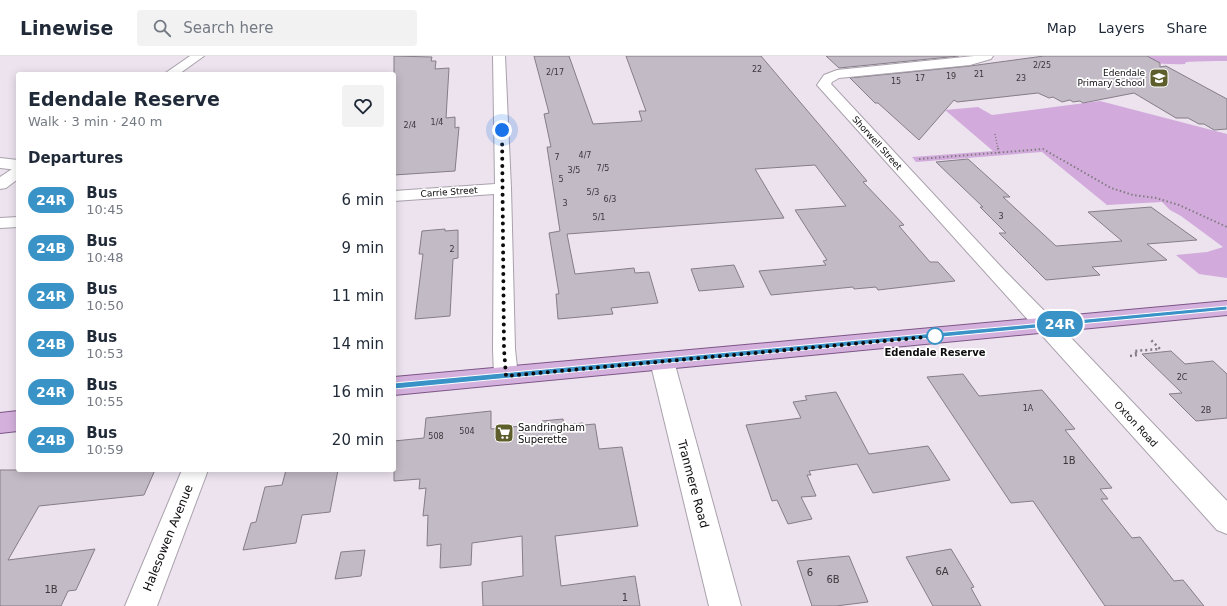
<!DOCTYPE html>
<meta charset="utf-8">
<style>
body{margin:0;font-family:"DejaVu Sans",sans-serif;background:#f2f2f3;color:#1f2937;height:100vh;display:flex;flex-direction:column;font-size:15px;white-space:nowrap}
*{box-sizing:border-box;margin:0}
p{font-size:13px;color:#747a83}
.icon{flex:none;width:22px;height:22px;fill:none;stroke:currentColor;stroke-width:2;stroke-linecap:round;stroke-linejoin:round}
.map{position:relative;flex:1;overflow:hidden}
.details{position:absolute;left:16px;top:16px;width:380px;height:400px;display:flex;flex-direction:column;background:#fff;border-radius:4px;box-shadow:0 2px 10px #0003}
.details>*{flex:none}
.badge{padding:0 8px;border-radius:13px;font-size:14px;line-height:26px}
.you{position:absolute;width:20px;height:20px;margin:-10px;border:3px solid #fff;border-radius:50%;background:#1a73e8;box-shadow:0 0 0 6px #1a73e833}
.map>.badge{position:absolute;translate:-50% -50%;box-shadow:0 0 0 2px #fff}
h2{padding:0 12px;font-size:15px;line-height:36px}
.round{display:grid;place-items:center;flex:none;width:42px;height:42px;border-radius:4px;background:#f2f2f3}
.overview{display:flex;align-items:center;justify-content:space-between;height:68px;padding:0 12px}
h1{font-size:19px;font-weight:700;line-height:30px}
ul{padding:0;list-style:none}
li{display:flex;align-items:center;gap:12px;height:48px;padding:0 12px}
li div{flex:1}
li b{display:block;font-size:15px}
li em{font-style:normal}
li .badge{min-width:44px;font-weight:700;text-align:center}
header{display:flex;align-items:center;gap:24px;box-sizing:border-box;height:56px;padding:0 20px;background:#fff;border-bottom:1px solid #e0e1e3}
header strong{font-size:19px}
nav{display:flex;gap:22px;margin-inline-start:auto;font-size:14px}
.search{width:280px;height:36px;background:#f2f2f3;display:flex;align-items:center;gap:10px;box-sizing:border-box;padding:0 14px;border-radius:4px;color:#747a83;font-size:15px}
.map>svg:first-child{display:block}
.green{fill:#d2abdc}
.building{fill:#c2bac5;stroke:#857d87}
.lines{fill:none;stroke-linecap:round;stroke-linejoin:round}
.minor-casing{stroke:#a9a1ac;stroke-width:2}
.tertiary-casing{stroke:#a9a1ac;stroke-width:2}
.primary-casing{stroke:#7c5586;stroke-width:2}
.path-far2{stroke:#827c83;stroke-width:1.5;stroke-dasharray:1 2;stroke-linecap:butt}
.path-far1{stroke:#827c83;stroke-width:2;stroke-dasharray:1.5 2.5;stroke-linecap:butt}
.path{stroke:#827c83;stroke-width:2.5;stroke-dasharray:2 3;stroke-linecap:butt}
.minor{fill:#fff;fill-rule:evenodd}
.tertiary{fill:#fff;fill-rule:evenodd}
.primary{fill:#d4b1dd;fill-rule:evenodd}
.line{fill:#3a93c7;stroke:#fff}
.walk{stroke:#0e0b0e;stroke-width:4;stroke-dasharray:0 7.2}
.stop-dot{fill:#fff;stroke:#3a93c7;stroke-width:2}
.labels{text-anchor:middle;dominant-baseline:central;stroke-width:3.5;stroke-linejoin:round;paint-order:stroke}
.number-label{font-size:8px;fill:#3b373c}
.far-poi-label{font-size:9px;fill:#0e0b0e;stroke:#fff;text-anchor:end}
.far-street-label{font-size:9px;fill:#0e0b0e;stroke:#fff}
.stop-label{font-size:10px;font-weight:bold;fill:#0e0b0e;stroke:#fff}
.street-label{font-size:10px;fill:#0e0b0e;stroke:#fff}
.poi-label{font-size:10px;fill:#0e0b0e;stroke:#fff;text-anchor:start}
.near-number-label{font-size:10px;fill:#3b373c}
.near-street-label{font-size:12px;fill:#0e0b0e;stroke:#fff}
</style>
<header>
<strong>Linewise</strong>
<div class="search"><svg class="icon" aria-label="search" viewBox="0 0 24 24"><circle cx="10" cy="10" r="6"/><path d="M15 15l6 6"/></svg>Search here</div>
<nav><a>Map</a><a>Layers</a><a>Share</a></nav>
</header>
<div class="map">
<svg width="1227" height="550" viewBox="0 0 1227 550">
<rect width="100%" height="100%" fill="#ece3ee"/>
<g class="green">
<path d="M1123 0H1227V5C1213 5 1200 5 1186 6L1185 8C1163 9 1144 6 1123 0Z"/>
<polygon points="1100,45 1227,78 1227,222 1199,218 1176,199 1207,196 1223,191 1181,160 1170,154 1162,146 1107,149 1042,96 916,106 912,101 993,95 945,54 978,51 992,59"/>
</g>
<g class="building">
<polygon points="394,0 432,1 431,5 436,5 435,13 449,12 446,62 455,61 455,72 459,71 455,115 394,119"/>
<polygon points="534,0 569,0 593,68 642,65 639,55 646,55 626,0 761,0 867,125 863,126 904,169 899,170 930,206 938,206 955,225 878,234 876,231 854,233 853,231 771,239 759,215 826,209 823,205 827,204 795,154 846,150 815,109 755,113 784,162 567,178 575,218 634,212 635,217 649,216 658,247 611,252 613,258 558,263 556,238 559,238 549,177 560,175 547,91 551,91 544,58 549,57"/>
<polygon points="826,0 959,0 839,12"/>
<polygon points="1044,0 1147,0 1160,7 1160,11 1166,10 1227,43 1227,73 1214,74 1204,68 1199,68 1188,62 1176,62 1134,37 1083,47 1080,45 1073,46 1070,44 1062,46 1053,41 1049,42 1038,37 957,46 954,44 919,84 878,47 875,47 850,22 970,10"/>
<polygon points="968,103 1010,141 1003,141 1056,190 1122,185 1088,156 1151,151 1197,184 1147,188 1167,204 1092,211 1100,219 1046,224 999,177 1006,177 980,151 983,151 936,106"/>
<polygon points="445,173 445,175 458,174 458,202 453,203 450,260 415,263 423,198 419,198 422,175"/>
<polygon points="734,209 744,231 699,235 691,213"/>
<polygon points="1171,295 1185,308 1213,305 1227,318 1227,362 1196,365 1169,338 1182,337 1142,298"/>
<polygon points="963,318 979,340 1042,334 1075,373 1065,374 1112,432 1100,433 1108,443 1101,443 1132,482 1140,481 1174,525 1183,524 1204,550 1105,550 1033,445 1011,447 927,321"/>
<polygon points="836,336 869,398 928,390 950,424 873,437 857,408 809,415 811,419 807,419 816,440 801,441 812,463 788,468 777,444 772,445 746,369 801,362 793,346 807,344 805,340"/>
<polygon points="491,355 491,373 542,368 542,365 563,363 564,369 583,367 584,369 595,368 599,393 622,391 638,470 555,480 561,530 635,520 640,550 483,550 482,526 523,520 522,480 472,487 471,509 440,512 441,488 427,490 428,459 423,460 426,432 419,433 420,423 394,425 394,385 424,382 426,362"/>
<polygon points="0,414 155,414 144,439 39,450 8,504 95,493 76,534 68,535 61,550 0,550"/>
<polygon points="286,414 338,414 330,456 302,459 296,487 243,494 251,467 256,466 265,431 282,429"/>
<polygon points="951,493 974,531 971,532 981,550 933,550 906,501"/>
<polygon points="365,494 361,520 335,523 341,496"/>
<polygon points="849,500 868,546 836,550 812,550 797,505"/>
</g>
<g class="lines">
<defs>
<g id="minor">
<polygon points="493,0 505,0 511,132 515,293 518,320 514,326 506,328 498,326 494,320 493,293 494,138 394,145 394,135 495,128"/>
<polygon points="974,0 993,0 991,3 970,9 839,22 832,26 831,28 1004,214 1076,287 1227,445 1227,478 1217,474 817,29 824,19 837,14"/>
<polygon points="0,102 18,104 18,114 0,112"/>
<polygon points="18,161 18,171 0,172 0,162"/>
<polygon points="662,297 670,299 674,305 741,550 709,550 650,305 654,299"/>
<polygon points="182,414 208,414 157,550 125,550"/>
</g>
<g id="tertiary">
<polygon points="190,0 204,0 179,18 164,18"/>
<polygon points="18,111 18,123 6,132 0,133 0,121 12,113"/>
</g>
<g id="primary">
<polygon points="1227,245 1227,259 394,339 394,321"/>
<polygon points="18,355 18,375 0,377 0,357"/>
</g>
</defs>
<use href="#minor" class="minor-casing"/>
<use href="#tertiary" class="tertiary-casing"/>
<use href="#primary" class="primary-casing"/>
<polyline class="path-far2" points="995,78 998,93"/>
<g class="path-far1">
<polyline points="998,92 999,97"/>
<polyline points="919,103 1043,93 1111,132 1133,139 1156,142 1179,149 1227,171"/>
</g>
<polyline class="path" points="1130,300 1138,299 1134,295 1160,293 1151,284"/>
<use href="#minor" class="minor"/>
<use href="#tertiary" class="tertiary"/>
<use href="#primary" class="primary"/>
</g>
<polygon class="line" points="1227,250 1227,254 394,333 390,330 394,327"/>
<g class="lines">
<polyline class="walk" points="502,74 504,293 506,320 938,280 935,280"/>
</g>
<defs>
<symbol id="school-square" viewBox="-11 -11 22 22"><rect x="-9" y="-9" width="18" height="18" rx="4" fill="#5d5e2b" stroke="#fff"/><path d="M0-5L7-2L0 1L-7-2ZM-4 1L0 2.5L4 1V4Q0 6-4 4Z" fill="#fff"/></symbol>
<symbol id="supermarket-square" viewBox="-11 -11 22 22"><rect x="-9" y="-9" width="18" height="18" rx="4" fill="#5d5e2b" stroke="#fff"/><path d="M-6-5.5h2.5l.6 2H6L4.5 2H-2.5L-4.4-4H-6ZM-1.5 3.2a1.3 1.3 0 1 0 .1 0ZM3 3.2a1.3 1.3 0 1 0 .1 0Z" fill="#fff"/></symbol>
</defs>
<g fill-rule="evenodd">
<use href="#school-square" x="1148" y="11" width="22" height="22"/>
<use href="#supermarket-square" x="493" y="366" width="22" height="22"/>
</g>
<circle class="stop-dot" cx="935" cy="280" r="8"/>
<g class="labels">
<g class="number-label">
<text x="1042" y="9">2/25</text>
<text x="757" y="13">22</text>
<text x="555" y="16">2/17</text>
<text x="979" y="18">21</text>
<text x="951" y="20">19</text>
<text x="920" y="22">17</text>
<text x="1021" y="22">23</text>
<text x="896" y="25">15</text>
<text x="437" y="66">1/4</text>
<text x="410" y="69">2/4</text>
<text x="585" y="99">4/7</text>
<text x="557" y="101">7</text>
<text x="603" y="112">7/5</text>
<text x="574" y="114">3/5</text>
<text x="561" y="123">5</text>
<text x="593" y="136">5/3</text>
<text x="610" y="143">6/3</text>
<text x="565" y="147">3</text>
<text x="1001" y="160">3</text>
<text x="599" y="161">5/1</text>
<text x="452" y="193">2</text>
<text x="1182" y="321">2C</text>
<text x="1028" y="352">1A</text>
<text x="1206" y="354">2B</text>
<text x="467" y="375">504</text>
<text x="436" y="380">508</text>
</g>
<g class="far-poi-label">
<text x="1145" y="17">Edendale<tspan x="1145" dy="10">Primary School</tspan></text>
</g>
<g class="far-street-label">
<text transform="translate(877 87) rotate(48)">Shorwell Street</text>
<text transform="translate(449 136) rotate(-4)">Carrie Street</text>
</g>
<g class="stop-label">
<text x="935" y="296">Edendale Reserve</text>
</g>
<g class="street-label">
<text transform="translate(1136 368) rotate(47)">Oxton Road</text>
</g>
<g class="poi-label">
<text x="518" y="371">Sandringham<tspan x="518" dy="12">Superette</tspan></text>
</g>
<g class="near-number-label">
<text x="1069" y="404">1B</text>
<text x="942" y="515">6A</text>
<text x="810" y="516">6</text>
<text x="833" y="523">6B</text>
<text x="51" y="533">1B</text>
<text x="625" y="541">1</text>
</g>
<g class="near-street-label">
<text transform="translate(693 428) rotate(75)">Tranmere Road</text>
<text transform="translate(168 482) rotate(-68)">Halesowen Avenue</text>
</g>
</g>
</svg>
<div class="you" style="left:502px;top:74px"></div>
<b class="badge" style="left:1060px;top:268px;background:#3a93c7;color:#fff">24R</b>
<section class="details">
<div class="overview"><div><h1>Edendale Reserve</h1><p>Walk · 3 min · 240 m</p></div><a class="round"><svg class="icon" aria-label="heart" viewBox="0 0 24 24"><path d="M12 20l-8-8c-3-5 5-10 8-4 3-6 11-1 8 4z"/></svg></a></div>
<h2>Departures</h2>
<ul>
<li><span class="badge" style="background:#3a93c7;color:#fff">24R</span><div><b>Bus</b><p>10:45</p></div><em>6 min</em></li>
<li><span class="badge" style="background:#3a93c7;color:#fff">24B</span><div><b>Bus</b><p>10:48</p></div><em>9 min</em></li>
<li><span class="badge" style="background:#3a93c7;color:#fff">24R</span><div><b>Bus</b><p>10:50</p></div><em>11 min</em></li>
<li><span class="badge" style="background:#3a93c7;color:#fff">24B</span><div><b>Bus</b><p>10:53</p></div><em>14 min</em></li>
<li><span class="badge" style="background:#3a93c7;color:#fff">24R</span><div><b>Bus</b><p>10:55</p></div><em>16 min</em></li>
<li><span class="badge" style="background:#3a93c7;color:#fff">24B</span><div><b>Bus</b><p>10:59</p></div><em>20 min</em></li>
</ul>
</section>
</div>
